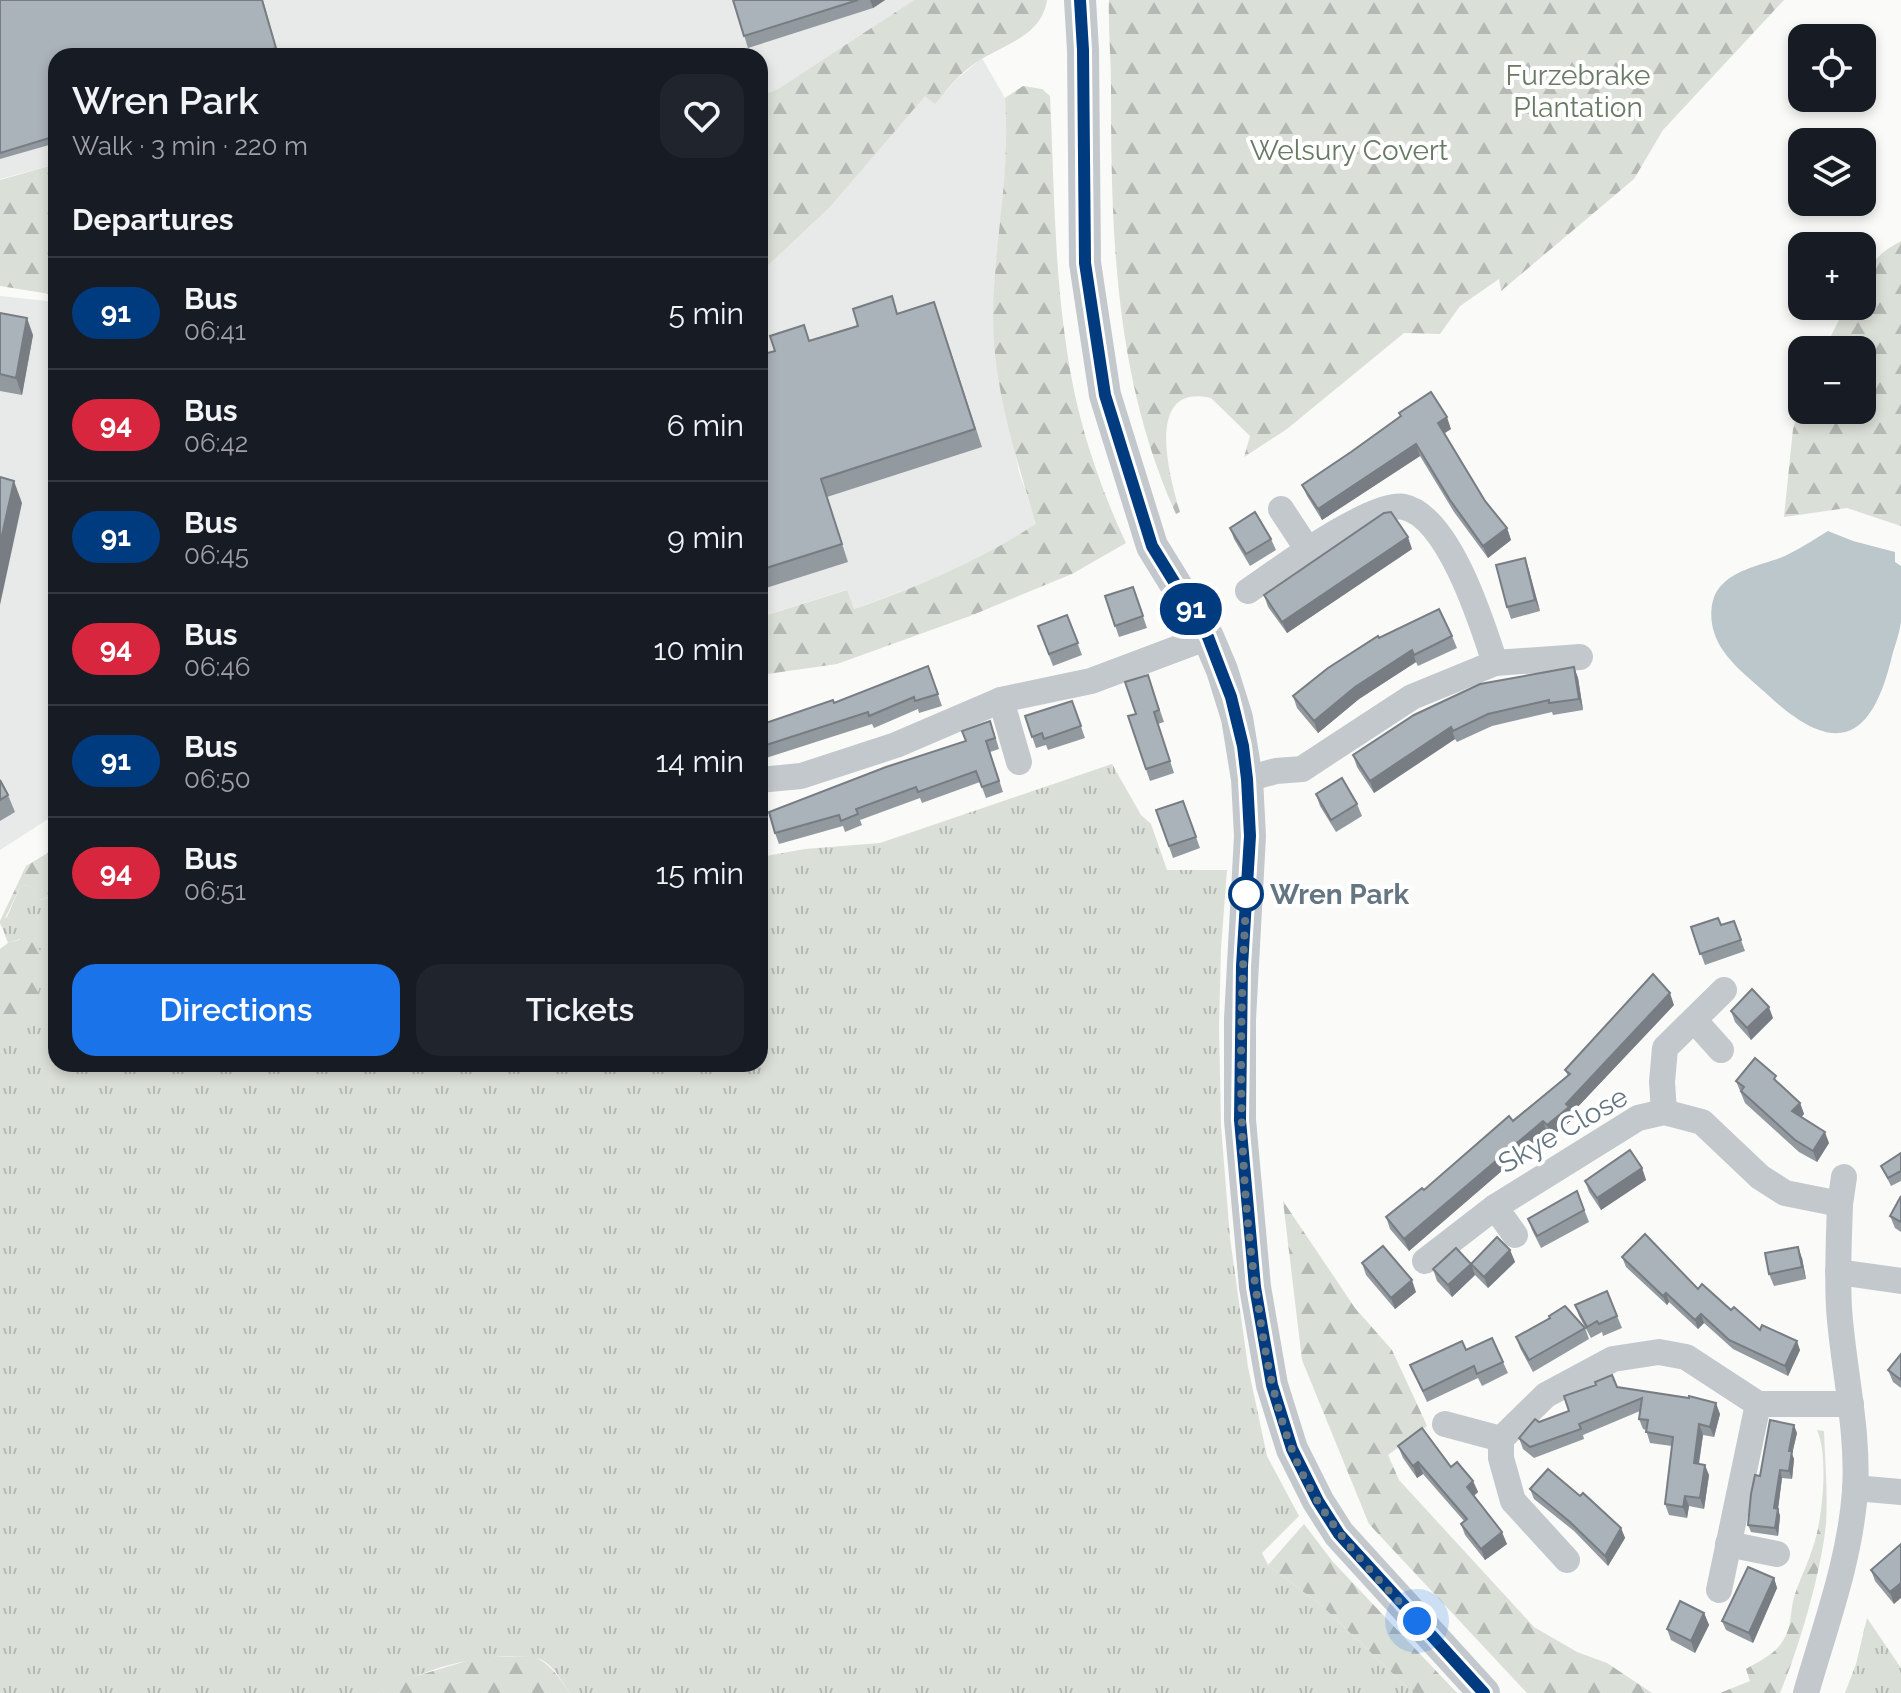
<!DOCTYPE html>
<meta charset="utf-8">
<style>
body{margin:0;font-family:Raleway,sans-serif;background:#20242c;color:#f1f3f6;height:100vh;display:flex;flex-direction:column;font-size:30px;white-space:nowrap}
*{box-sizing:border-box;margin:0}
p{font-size:26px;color:#9ea1a6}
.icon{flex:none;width:44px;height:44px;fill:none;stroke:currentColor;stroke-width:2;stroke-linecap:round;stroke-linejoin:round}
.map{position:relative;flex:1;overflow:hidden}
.drawer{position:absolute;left:48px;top:48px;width:720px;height:1024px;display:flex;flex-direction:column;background:#171b24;border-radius:24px;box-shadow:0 4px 12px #0003}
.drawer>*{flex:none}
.badge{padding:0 16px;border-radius:26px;font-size:28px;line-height:52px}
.controls{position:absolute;left:1788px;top:24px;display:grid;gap:16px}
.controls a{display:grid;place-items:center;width:88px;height:88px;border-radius:16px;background:#171b24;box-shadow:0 4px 12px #0003;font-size:40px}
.you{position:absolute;width:40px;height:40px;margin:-20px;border:6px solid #fff;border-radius:50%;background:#1a73e8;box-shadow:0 0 0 12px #1a73e833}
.map>.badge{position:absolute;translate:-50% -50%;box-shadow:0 0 0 4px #fff}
h2{padding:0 24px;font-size:30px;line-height:72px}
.round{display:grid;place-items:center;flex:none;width:84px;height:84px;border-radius:24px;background:#20242c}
.overview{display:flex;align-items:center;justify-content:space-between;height:136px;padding:0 24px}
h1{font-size:38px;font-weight:600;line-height:60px}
.primary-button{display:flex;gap:16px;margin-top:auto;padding:16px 24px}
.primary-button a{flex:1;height:92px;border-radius:24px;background:#1a73e8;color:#fff;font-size:32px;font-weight:600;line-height:92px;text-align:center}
.primary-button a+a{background:#20242c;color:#f1f3f6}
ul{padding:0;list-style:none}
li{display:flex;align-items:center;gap:24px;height:112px;padding:0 24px;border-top:2px solid #363941}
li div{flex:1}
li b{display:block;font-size:30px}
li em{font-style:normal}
li .badge{min-width:88px;font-weight:700;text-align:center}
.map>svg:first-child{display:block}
.built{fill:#e8e9e9}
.grass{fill:url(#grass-tufts)}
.forest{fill:url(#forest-firs)}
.water{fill:#bbc7cb}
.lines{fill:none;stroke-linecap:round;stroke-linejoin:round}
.minor{stroke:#c3c8cc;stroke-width:26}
.tertiary{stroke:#c3c8cc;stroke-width:32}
.wall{fill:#929a9f}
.shaded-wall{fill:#777d82}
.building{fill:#aab3b9;stroke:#777d82;stroke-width:2}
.line-casing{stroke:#fff;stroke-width:18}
.line{stroke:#003b80;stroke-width:12}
.walk{stroke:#657683;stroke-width:8;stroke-dasharray:0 14.4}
.stop-dot{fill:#fff;stroke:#003b80;stroke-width:4}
.labels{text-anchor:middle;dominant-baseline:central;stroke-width:8;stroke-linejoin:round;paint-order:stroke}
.park-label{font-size:28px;fill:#687a64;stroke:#fff}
.stop-label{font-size:28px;font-weight:bold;fill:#657683;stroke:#fff;text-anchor:start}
.street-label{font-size:28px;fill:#657683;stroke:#fff}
</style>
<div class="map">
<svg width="1901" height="1693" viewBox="0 0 1901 1693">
<defs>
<pattern id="grass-tufts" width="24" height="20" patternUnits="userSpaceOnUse" patternTransform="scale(2)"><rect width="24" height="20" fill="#dadfd7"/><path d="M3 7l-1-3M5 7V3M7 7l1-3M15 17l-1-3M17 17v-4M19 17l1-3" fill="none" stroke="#b4b9b4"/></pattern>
<pattern id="forest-firs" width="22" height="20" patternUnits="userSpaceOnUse" patternTransform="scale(2)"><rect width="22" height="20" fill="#dadfd7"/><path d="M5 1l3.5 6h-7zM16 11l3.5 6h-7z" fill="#b4b9b4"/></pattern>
</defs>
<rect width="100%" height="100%" fill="#fafaf8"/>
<g class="built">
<polygon points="0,0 914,0 778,89 760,96 760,56 56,56 56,164 0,179"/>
<polygon points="982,58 1005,98 1008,132 993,316 995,345 1019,472 1037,524 983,557 953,572 854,609 846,590 760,617 760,273 830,207 925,95 935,103 957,79"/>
<polygon points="0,296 56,302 56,814 0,850"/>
</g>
<g class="grass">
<path d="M1112 764 1141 815 1151 824 1167 870H1227L1221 948 1219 1025 1221 1126 1230 1238 1248 1367 1267 1456 1299 1516 1262 1553 1268 1565 1322 1606 1413 1693H570C561 1681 555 1667 542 1660 532 1655 522 1656 511 1656 463 1657 420 1672 378 1693H0V1053L31 1009 20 939 8 943 0 922 7 917 20 887 24 885 30 886 40 900 56 895V1064H760V857L805 849 880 843Z"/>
<polygon points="1867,1618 1901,1668 1901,1693 1845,1693 1856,1664"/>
</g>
<g class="forest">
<path d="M914 0H1047C1041 40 997 45 970 67 956 77 946 91 935 104L925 96 830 207 760 273V96L778 89Z"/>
<path d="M1109 0H1784L1663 130 1634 179 1501 291 1499 279 1460 306 1440 334 1404 333 1287 429 1244 457 1250 436 1211 398C1143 382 1170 479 1180 512L1176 514C1114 377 1111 232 1111 85 1111 57 1108 28 1109 0Z"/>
<path d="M1023 86 1042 89 1050 96C1054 180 1054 267 1067 351 1076 416 1098 484 1126 543L1072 574 970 616 837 664 760 675V617L847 590 854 609C920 586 977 562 1036 524 1016 457 993 387 993 316 994 243 1011 171 1005 98Z"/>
<polygon points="56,164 56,295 0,286 0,180"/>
<path d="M1901 241V526L1847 508 1784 517 1793 429 1802 403V410H1862V350H1824L1846 306H1862C1862 273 1871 257 1901 241Z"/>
<polygon points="56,848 56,895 39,900 30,886 24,885 20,887 1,927 0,921 26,866"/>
<path d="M26 938C54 948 41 992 30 1011 21 1026 10 1040 0 1053V949L8 943Z"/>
<polygon points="1283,1201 1355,1308 1392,1350 1423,1417 1427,1426 1388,1455 1399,1480 1534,1627 1577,1652 1607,1663 1652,1693 1527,1693 1369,1524 1302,1360"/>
<path d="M1817 1430 1824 1431C1825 1462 1828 1493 1826 1524 1821 1573 1799 1648 1780 1693H1720L1750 1681 1746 1669C1760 1661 1776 1654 1784 1639 1792 1626 1790 1612 1794 1597 1801 1576 1812 1555 1817 1533 1823 1507 1828 1454 1817 1430Z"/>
<polygon points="1304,1524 1333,1562 1457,1693 1413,1693 1322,1606 1268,1565"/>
<path d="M532 1656C552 1664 558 1677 570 1693H378L403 1680 480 1657Z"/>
</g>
<path class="water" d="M1828 531 1853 541 1895 552V562L1901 566C1901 584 1901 603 1901 621 1900 632 1895 645 1892 656 1872 741 1836 758 1769 696 1750 678 1722 659 1714 632 1710 620 1710 602 1717 591 1731 570 1758 566 1780 558 1797 551 1813 540 1828 531Z"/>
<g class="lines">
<g class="minor">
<polyline points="1281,509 1308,550"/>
<path d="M1248 591C1276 572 1373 500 1404 507 1449 517 1482 623 1495 663"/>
<polyline points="1001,700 1019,762"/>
<polyline points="1247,779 1276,771 1302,769 1412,697 1495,663 1580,657"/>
<polyline points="760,780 801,776 896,745 1001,700 1091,681 1208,637"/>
<polyline points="1694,1020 1721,1050"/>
<polyline points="1664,1112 1662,1082 1665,1048 1724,990"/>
<polyline points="1840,1204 1844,1177"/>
<polyline points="1495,1207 1515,1235"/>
<path d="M1425 1261 1495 1207 1638 1118 1664 1112 1702 1122 1760 1177 1785 1193 1840 1204C1839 1238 1837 1273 1839 1308 1843 1369 1859 1429 1855 1491 1850 1561 1825 1626 1806 1693"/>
<polyline points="1838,1272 1901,1281"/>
<polyline points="1445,1424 1501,1439"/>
<polyline points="1855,1488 1901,1492"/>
<polyline points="1728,1544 1777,1554"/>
<polyline points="1567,1560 1513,1501 1501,1458 1501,1439 1546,1395 1613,1359 1659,1352 1686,1357 1758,1404 1851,1404"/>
<polyline points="1719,1590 1758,1404"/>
</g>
<polyline class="tertiary" points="1080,0 1083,50 1085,263 1105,395 1152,546 1208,637 1222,670 1237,718 1247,779 1250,836 1240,1019 1240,1120 1255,1287 1272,1385 1292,1449 1318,1501 1339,1534 1484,1693"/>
</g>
<g class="wall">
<polygon points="0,0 263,0 278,54 272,56 56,56 56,143 0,159"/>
<polygon points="733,0 885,0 873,8 748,48"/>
<polygon points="0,313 33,335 22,395 0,391"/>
<polygon points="898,313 940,319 982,447 827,497 848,562 760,590 760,355"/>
<polygon points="1399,413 1451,429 1444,433 1485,501 1507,528 1511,540 1488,558 1454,512 1420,456 1322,520 1307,496 1302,485 1351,452 1400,416"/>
<polygon points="1230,528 1271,539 1276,550 1250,566 1234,539"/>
<polygon points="1412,549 1287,633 1268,607 1264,595"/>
<polygon points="1525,558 1540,611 1511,619 1507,607"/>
<polygon points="1133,587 1147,628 1119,637 1105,596"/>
<polygon points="1067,615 1082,655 1053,666 1038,627"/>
<polygon points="1452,636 1457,648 1418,666 1416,662 1359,699 1318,733 1297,708 1293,696 1379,638"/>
<polygon points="928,666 942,706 919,713 918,709 874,728 872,724 760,760 760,719 766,723 834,703"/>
<polygon points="1574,667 1578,678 1583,710 1553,715 1552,712 1492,726 1457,742 1455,739 1374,793 1357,767 1353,755"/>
<polygon points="1148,675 1164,722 1158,724 1174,773 1150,781 1128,716 1136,714"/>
<polygon points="1072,701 1085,738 1048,750 1046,745 1036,748 1025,716"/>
<polygon points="994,732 999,749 990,752 1003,792 986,798 980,782 922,803 920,798 860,820 862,825 845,832 843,826 779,844 775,833"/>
<polygon points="0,780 8,795 15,812 0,821"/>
<polygon points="1316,794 1357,804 1362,816 1336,832 1320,806"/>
<polygon points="1183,801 1200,848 1173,858 1156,810"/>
<polygon points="1734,921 1745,951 1705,965 1691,927 1721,925"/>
<polygon points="1674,1005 1571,1114 1573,1119 1551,1137 1547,1132 1409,1251 1390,1229 1386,1217 1424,1190 1568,1076 1565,1070"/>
<polygon points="1731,1011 1773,1018 1751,1040 1735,1022"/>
<polygon points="1736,1081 1779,1083 1800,1103 1804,1114 1801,1117 1829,1143 1817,1162 1799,1152 1745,1103"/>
<polygon points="1901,1153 1901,1181 1891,1186 1881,1166"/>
<polygon points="1642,1168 1646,1180 1601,1210 1589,1192 1585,1181"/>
<polygon points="1577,1191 1589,1222 1541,1248 1532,1230 1528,1219"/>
<polygon points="1901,1196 1901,1232 1895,1228 1890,1216"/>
<polygon points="1510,1250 1515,1262 1488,1288 1475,1275 1452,1297 1437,1281 1433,1269 1471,1264"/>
<polygon points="1622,1257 1698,1289 1760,1330 1800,1350 1788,1376 1733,1349 1704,1323 1698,1329 1669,1302 1667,1305 1626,1267"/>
<polygon points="1802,1258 1806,1279 1774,1286 1769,1274"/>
<polygon points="1362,1263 1416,1292 1395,1309 1366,1275"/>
<polygon points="1607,1291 1622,1328 1603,1336 1602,1332 1591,1338 1579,1316 1575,1305"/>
<polygon points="1585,1328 1589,1339 1533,1372 1520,1348 1516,1337"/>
<polygon points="1466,1350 1503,1362 1508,1373 1482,1386 1478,1378 1427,1402 1410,1365"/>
<polygon points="1901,1354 1901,1388 1893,1382 1888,1370"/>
<polygon points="1617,1387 1720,1414 1714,1437 1703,1435 1699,1464 1709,1475 1704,1509 1689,1506 1687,1518 1669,1515 1665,1504 1672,1446 1650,1443 1646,1430 1643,1429 1639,1419 1640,1411 1583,1435 1584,1439 1534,1458 1523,1449 1519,1438 1539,1422 1569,1411"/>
<polygon points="1797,1433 1792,1454 1794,1459 1792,1479 1782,1478 1778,1509 1780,1516 1778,1536 1751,1532 1748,1525 1760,1476"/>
<polygon points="1398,1446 1451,1467 1473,1481 1478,1492 1474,1496 1507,1544 1485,1560 1465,1535 1461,1524 1464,1521 1423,1474 1417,1478 1403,1458"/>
<polygon points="1530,1489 1621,1528 1625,1538 1608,1566 1574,1531 1534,1499"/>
<polygon points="1901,1544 1894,1604 1875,1581 1871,1570"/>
<polygon points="1774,1578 1777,1588 1753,1643 1726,1630 1722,1621"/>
<polygon points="1704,1613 1709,1625 1695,1653 1671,1640 1667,1629"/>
</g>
<g class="shaded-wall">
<polygon points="870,0 885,0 873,8"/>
<polygon points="27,318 33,335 22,395 16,378"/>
<polygon points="1447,417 1451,429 1442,435 1438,423"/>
<polygon points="1416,444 1420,456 1322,520 1318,509"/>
<polygon points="14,481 22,503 0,605 0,544"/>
<polygon points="1507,528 1511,540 1488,558 1483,546"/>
<polygon points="1408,537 1412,549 1287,633 1282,622"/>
<polygon points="1525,558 1529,570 1540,611 1535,600"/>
<polygon points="1412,650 1416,662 1359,699 1318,733 1314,721 1355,687"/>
<polygon points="1574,667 1578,678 1583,710 1579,699"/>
<polygon points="1451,727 1455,739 1374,793 1370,781"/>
<polygon points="1670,993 1674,1005 1571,1114 1573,1119 1551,1137 1547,1125"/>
<polygon points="1769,1007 1773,1018 1751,1040 1747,1028"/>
<polygon points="1800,1103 1804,1114 1796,1123 1792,1111"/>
<polygon points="1543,1121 1547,1132 1409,1251 1404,1239"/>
<polygon points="1825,1132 1829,1143 1817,1162 1813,1151"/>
<polygon points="1642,1168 1646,1180 1601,1210 1597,1198"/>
<polygon points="1798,1247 1802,1258 1806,1279 1802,1267"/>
<polygon points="1510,1250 1515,1262 1488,1288 1484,1277"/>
<polygon points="1471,1264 1475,1275 1452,1297 1448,1285"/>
<polygon points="1412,1280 1416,1292 1395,1309 1391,1298"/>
<polygon points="1666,1293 1669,1302 1667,1305 1663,1296"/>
<polygon points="1701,1314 1704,1323 1698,1329 1695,1320"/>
<polygon points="1797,1341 1800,1350 1788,1376 1785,1366"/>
<polygon points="1716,1403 1720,1414 1714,1437 1710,1427"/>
<polygon points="1699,1424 1703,1435 1697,1474 1694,1463"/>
<polygon points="1794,1425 1797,1433 1792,1454 1794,1459 1792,1479 1789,1471 1789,1451"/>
<polygon points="1418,1462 1423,1474 1417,1478 1413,1466"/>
<polygon points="1705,1465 1709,1475 1704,1509 1700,1498"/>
<polygon points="1780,1470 1782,1478 1778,1509 1780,1516 1778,1536 1775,1528 1774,1508"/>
<polygon points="1473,1481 1478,1492 1471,1498 1467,1487"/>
<polygon points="1685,1496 1689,1506 1687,1518 1683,1507"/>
<polygon points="1621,1528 1625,1538 1608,1566 1605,1556"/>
<polygon points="1502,1532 1507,1544 1485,1560 1481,1549"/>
<polygon points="1774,1578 1777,1588 1753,1643 1749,1633"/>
<polygon points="1901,1583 1901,1598 1894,1604 1890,1592"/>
<polygon points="1704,1613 1709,1625 1695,1653 1691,1641"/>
</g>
<g class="building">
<polygon points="0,0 262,0 276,48 250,56 56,56 56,136 0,153"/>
<polygon points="733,0 858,0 744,36"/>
<polygon points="892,296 897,314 934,302 975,429 821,479 842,544 760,570 760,355 775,351 770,336 804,325 809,341 858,326 853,309"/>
<polygon points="0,313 27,318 16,378 0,374"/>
<polygon points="1431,392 1447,417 1438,423 1485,501 1507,528 1483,546 1450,500 1416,444 1318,509 1302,485 1351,452 1401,416 1399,413"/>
<polygon points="0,477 14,481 0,544"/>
<polygon points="1255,512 1271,539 1246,554 1230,528"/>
<polygon points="1391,512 1408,537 1282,622 1264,595 1384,513"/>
<polygon points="1525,558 1535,600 1507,607 1496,565"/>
<polygon points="1133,587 1143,616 1115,626 1105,596"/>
<polygon points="1439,609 1452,636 1414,655 1412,650 1355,687 1314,721 1293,696 1328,668 1378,636 1379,638"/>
<polygon points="1067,615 1078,643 1049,654 1038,626"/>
<polygon points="928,666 938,694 915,701 914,697 869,716 868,712 760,747 760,719 765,718 766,723 833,700 834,703"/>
<polygon points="1574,667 1579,699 1549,703 1549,700 1488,714 1453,731 1451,727 1370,781 1353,755 1414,715 1480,684"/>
<polygon points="1148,675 1159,710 1154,712 1170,761 1146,769 1128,716 1136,714 1125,682"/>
<polygon points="1072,701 1081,726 1044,739 1042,733 1032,737 1025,716"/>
<polygon points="990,721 995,738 986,741 999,781 982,787 976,771 918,792 916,787 856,809 858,814 841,821 839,815 775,833 769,812 886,767 966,741 962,731"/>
<polygon points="1342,778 1357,804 1331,820 1316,794"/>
<polygon points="0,780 8,795 0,800"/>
<polygon points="1183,801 1196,837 1169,846 1156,810"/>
<polygon points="1718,918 1721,925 1734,921 1741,940 1700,954 1691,927"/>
<polygon points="1653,974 1670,993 1566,1104 1569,1107 1547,1125 1543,1121 1404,1239 1386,1217 1422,1188 1424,1190 1509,1116 1513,1121 1570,1074 1565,1070"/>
<polygon points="1752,989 1769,1007 1747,1028 1731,1011"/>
<polygon points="1755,1058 1776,1076 1774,1079 1800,1103 1792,1111 1825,1132 1813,1151 1795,1140 1741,1091 1744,1087 1736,1081"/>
<polygon points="1630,1150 1642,1168 1597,1198 1585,1181"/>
<polygon points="1901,1153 1901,1171 1888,1178 1881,1166"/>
<polygon points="1577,1191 1584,1210 1537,1236 1528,1219"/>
<polygon points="1901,1196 1901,1222 1890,1216"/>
<polygon points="1645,1234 1698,1289 1702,1284 1731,1310 1734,1307 1760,1330 1762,1325 1797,1341 1785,1366 1729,1340 1701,1314 1695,1320 1666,1293 1663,1296 1622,1257"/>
<polygon points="1497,1237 1510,1250 1484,1277 1471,1264"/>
<polygon points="1383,1246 1412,1280 1391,1298 1362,1263"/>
<polygon points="1798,1247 1802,1267 1769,1274 1765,1253"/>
<polygon points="1456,1248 1471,1264 1448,1285 1433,1269"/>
<polygon points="1607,1291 1617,1316 1599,1324 1597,1321 1587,1327 1575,1305"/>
<polygon points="1565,1306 1585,1328 1529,1360 1516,1337 1550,1318 1549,1316"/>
<polygon points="1492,1338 1503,1362 1477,1374 1474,1366 1423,1391 1410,1365 1462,1341 1466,1350"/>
<polygon points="1901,1354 1901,1380 1888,1370"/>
<polygon points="1612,1375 1617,1387 1689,1398 1689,1396 1716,1403 1710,1427 1699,1424 1694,1463 1705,1465 1700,1498 1685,1496 1683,1507 1665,1504 1673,1437 1646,1432 1648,1420 1639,1419 1642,1398 1579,1424 1581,1429 1530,1447 1519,1438 1535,1419 1539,1422 1569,1411 1564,1396 1596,1385 1595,1382"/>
<polygon points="1770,1420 1794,1425 1789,1451 1792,1451 1789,1471 1780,1470 1774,1508 1778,1509 1775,1528 1748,1525 1751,1494 1755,1475 1760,1476"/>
<polygon points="1422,1428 1451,1467 1457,1462 1473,1481 1467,1487 1502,1532 1481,1549 1461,1524 1467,1519 1418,1462 1413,1466 1398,1446"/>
<polygon points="1548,1469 1580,1496 1583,1493 1621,1528 1605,1556 1570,1522 1530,1489"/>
<polygon points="1901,1544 1901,1583 1890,1592 1871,1570"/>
<polygon points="1748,1567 1774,1578 1749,1633 1722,1621"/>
<polygon points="1680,1601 1704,1613 1691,1641 1667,1629"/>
</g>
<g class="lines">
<defs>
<polyline id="line" points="1080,0 1083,50 1085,263 1105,395 1152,546 1208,637 1231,697 1243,746 1247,779 1250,836 1242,966 1240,1120 1255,1287 1272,1385 1292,1449 1318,1501 1339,1534 1484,1693"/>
</defs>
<use href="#line" class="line-casing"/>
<use href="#line" class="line"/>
<path class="walk" d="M1246 894 1247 886C1239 1026 1236 1164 1258 1303 1266 1361 1277 1420 1302 1473 1330 1530 1374 1575 1417 1621"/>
</g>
<circle class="stop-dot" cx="1246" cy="894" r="16"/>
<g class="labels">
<g class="park-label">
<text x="1578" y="75">Furzebrake<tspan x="1578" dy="32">Plantation</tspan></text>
<text x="1349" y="150">Welsury Covert</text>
</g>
<g class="stop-label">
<text x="1270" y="894">Wren Park</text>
</g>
<g class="street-label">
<text transform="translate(1563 1130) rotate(-30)">Skye Close</text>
</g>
</g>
</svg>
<div class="controls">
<a><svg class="icon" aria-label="locate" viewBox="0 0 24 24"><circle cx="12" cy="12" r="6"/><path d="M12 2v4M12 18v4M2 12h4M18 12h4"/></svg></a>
<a><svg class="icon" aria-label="layers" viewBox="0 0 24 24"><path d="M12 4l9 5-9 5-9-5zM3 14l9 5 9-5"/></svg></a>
<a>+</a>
<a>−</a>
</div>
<div class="you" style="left:1417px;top:1621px"></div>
<b class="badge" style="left:1191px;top:609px;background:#003b80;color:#fff">91</b>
<section class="drawer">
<div class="overview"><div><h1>Wren Park</h1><p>Walk · 3 min · 220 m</p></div><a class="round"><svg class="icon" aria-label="heart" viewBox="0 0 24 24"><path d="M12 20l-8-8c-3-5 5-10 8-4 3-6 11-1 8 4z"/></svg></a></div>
<h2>Departures</h2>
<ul>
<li><span class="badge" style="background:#003b80;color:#fff">91</span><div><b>Bus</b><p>06:41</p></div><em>5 min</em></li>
<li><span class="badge" style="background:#d7263d;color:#fff">94</span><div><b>Bus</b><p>06:42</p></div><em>6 min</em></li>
<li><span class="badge" style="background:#003b80;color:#fff">91</span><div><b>Bus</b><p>06:45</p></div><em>9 min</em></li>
<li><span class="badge" style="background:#d7263d;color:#fff">94</span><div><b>Bus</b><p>06:46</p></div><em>10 min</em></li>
<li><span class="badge" style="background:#003b80;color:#fff">91</span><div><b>Bus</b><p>06:50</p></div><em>14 min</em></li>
<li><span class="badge" style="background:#d7263d;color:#fff">94</span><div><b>Bus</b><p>06:51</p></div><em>15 min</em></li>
</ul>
<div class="primary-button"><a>Directions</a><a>Tickets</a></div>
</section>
</div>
